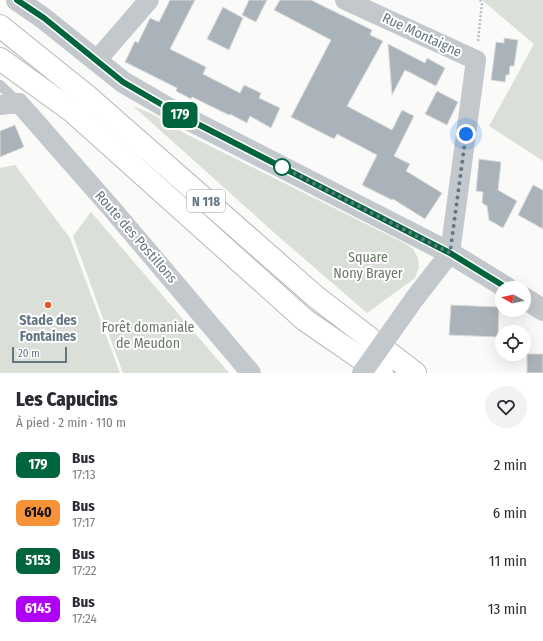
<!DOCTYPE html>
<html lang="fr">
<meta charset="utf-8">
<style>
body{margin:0;font-family:"Fira Sans Condensed",sans-serif;background:#f2f2f3;color:#2b2b33;height:100vh;display:flex;flex-direction:column;font-size:15px;white-space:nowrap}
*{box-sizing:border-box;margin:0}
p{font-size:13px;color:#7c7c81}
.icon{flex:none;width:22px;height:22px;fill:none;stroke:currentColor;stroke-width:2;stroke-linecap:round;stroke-linejoin:round}
.map{position:relative;height:373px;overflow:hidden}
.details{display:flex;flex-direction:column;background:#fff;flex:1}
.details>*{flex:none}
.badge{padding:0 8px;border-radius:6px;font-size:14px;line-height:26px}
.needle{width:26px;rotate:278deg}
.fabs{position:absolute;left:495px;top:281px;display:grid;gap:8px}
.fabs a{display:grid;place-items:center;width:36px;height:36px;border-radius:50%;background:#fff;box-shadow:0 4px 16px #0002;font-size:20px}
.scale{position:absolute;left:12px;bottom:10px;width:55px;box-sizing:border-box;padding-left:4px;border:2px solid #657683;border-top:0;font-size:11px;line-height:14px;white-space:nowrap;color:#657683;-webkit-text-stroke:3px #fff;paint-order:stroke}
.you{position:absolute;width:20px;height:20px;margin:-10px;border:3px solid #fff;border-radius:50%;background:#1a73e8;box-shadow:0 0 0 6px #1a73e833}
.map>.badge{position:absolute;translate:-50% -50%;box-shadow:0 0 0 2px #fff}
.round{display:grid;place-items:center;flex:none;width:42px;height:42px;border-radius:21px;background:#f2f2f3}
.head{display:flex;align-items:center;justify-content:space-between;height:68px;padding:0 16px}
h1{font-size:19px;font-weight:800;line-height:30px}
ul{padding:0;list-style:none}
li{display:flex;align-items:center;gap:12px;height:48px;padding:0 16px}
li div{flex:1}
li b{display:block;font-size:15px}
li em{font-style:normal}
li .badge{min-width:44px;font-weight:700;text-align:center}
.map>svg:first-child{display:block}
.green{fill:#dadfd7}
.building{fill:#aab3b9;stroke:#dcdcda}
.lines{fill:none;stroke-linecap:round;stroke-linejoin:round}
.trunk-casing{stroke:#b4b9bd;stroke-width:24}
.path{stroke:#bbbfc2;stroke-width:2.5;stroke-dasharray:2 2;stroke-linecap:butt}
.service{stroke:#c3c8cc;stroke-width:10}
.minor{stroke:#c3c8cc;stroke-width:20}
.tertiary{stroke:#c3c8cc;stroke-width:22}
.trunk{stroke:#fff;stroke-width:22}
.minor-bridge{stroke:#c3c8cc;stroke-width:20}
.line-casing{stroke:#fff;stroke-width:9}
.line{stroke:#00643c;stroke-width:6}
.walk{stroke:#657683;stroke-width:4;stroke-dasharray:0 7.2}
.stop-dot{fill:#fff;stroke:#00643c;stroke-width:2}
.poi-dot{fill:#e4572e;stroke:#fff;stroke-width:1.5}
.labels{text-anchor:middle;dominant-baseline:central;stroke-width:4;stroke-linejoin:round;paint-order:stroke}
.shield{fill:#fff;stroke:#939fa8;stroke-width:1}
.shield-label{font-size:13px;font-weight:bold;fill:#657683}
.street-label{font-size:14px;fill:#657683;stroke:#fff}
.park-label{font-size:14px;fill:#687a64;stroke:#fff}
.poi-label{font-size:14px;font-weight:bold;fill:#657683;stroke:#fff}
</style>
<div class="map">
<svg width="543" height="373" viewBox="0 0 543 373">
<rect width="100%" height="100%" fill="#fafaf8"/>
<g class="green">
<polygon points="482,0 543,0 543,161 489,126 534,44"/>
<polygon points="133,106 150,113 186,134 404,243 413,249 418,258 419,267 415,278 367,313 279,237"/>
<polygon points="15,165 70,238 120,373 0,373 0,168"/>
<polygon points="91,212 229,373 123,373 73,236"/>
</g>
<g class="building">
<polygon points="170,0 195,0 170,49 206,67 203,74 240,93 244,85 261,93 259,98 280,108 271,128 250,116 247,123 230,114 229,115 192,97 191,99 176,91 177,88 125,62 135,41 138,43 150,18 159,22"/>
<polygon points="249,0 267,0 256,22 242,15"/>
<polygon points="280,0 311,0 372,30 370,35 383,41 347,106 392,130 402,110 414,116 394,156 410,164 406,171 442,193 425,219 393,199 392,200 362,185 377,155 337,134 334,139 291,117 331,40 274,10"/>
<polygon points="223,7 243,18 229,50 207,39"/>
<polygon points="504,38 518,40 514,66 510,66 509,75 506,75 505,82 491,80 496,42 504,43"/>
<polygon points="388,44 425,63 427,58 445,68 436,86 405,70 392,95"/>
<polygon points="437,91 458,102 447,125 425,114"/>
<polygon points="15,125 24,147 0,157 0,131"/>
<polygon points="479,159 501,162 498,190 517,201 503,228 489,220 487,206 482,203 483,192 476,191"/>
<polygon points="533,185 543,190 543,229 518,215"/>
<polygon points="451,305 499,307 498,337 449,335"/>
<rect x="527" y="354" width="16" height="19"/>
</g>
<g class="lines">
<defs>
<g id="trunk">
<polyline points="0,26 87,96 316,297 415,373"/>
<polyline points="0,59 72,111 305,320 382,373"/>
</g>
</defs>
<use href="#trunk" class="trunk-casing"/>
<polyline class="path" points="478,41 482,3 480,0"/>
<polyline class="service" points="0,85 19,103"/>
<g class="minor">
<polyline points="345,0 476,60 450,253 415,298"/>
<polyline points="97,60 149,0"/>
<polyline points="0,105 19,103 112,209 251,373"/>
</g>
<g class="tertiary">
<polyline points="17,0 43,18 123,82 178,114 450,253 507,288"/>
<polyline points="524,298 543,310"/>
</g>
<use href="#trunk" class="trunk"/>
<polyline class="minor-bridge" points="362,373 415,298"/>
</g>
<g class="lines">
<defs>
<polyline id="line" points="17,0 44,18 123,82 178,114 450,253 507,288"/>
</defs>
<use href="#line" class="line-casing"/>
<use href="#line" class="line"/>
<polyline class="walk" points="282,167 450,253 466,134"/>
</g>
<circle class="stop-dot" cx="282" cy="167" r="8"/>
<circle class="poi-dot" cx="48" cy="305" r="4"/>
<g class="labels">
<rect class="shield" x="187" y="190" width="38" height="22" rx="3"/>
<g class="shield-label">
<text x="206" y="201">N 118</text>
</g>
<g class="street-label">
<text transform="translate(422 35) rotate(25)">Rue Montaigne</text>
<text transform="translate(136 237) rotate(49)">Route des Postillons</text>
</g>
<g class="park-label">
<text x="368" y="257">Square<tspan x="368" dy="16">Nony Brayer</tspan></text>
<text x="148" y="327">Forêt domaniale<tspan x="148" dy="16">de Meudon</tspan></text>
</g>
<g class="poi-label">
<text x="48" y="320">Stade des<tspan x="48" dy="16">Fontaines</tspan></text>
</g>
</g>
</svg>
<div class="fabs">
<a><svg class="needle" viewBox="-14 -14 28 28"><path d="M0-13l5 13h-10z" fill="#e53935"/><path d="M0 13l5-13h-10z" fill="#7c7c81"/></svg></a>
<a><svg class="icon" aria-label="locate" viewBox="0 0 24 24"><circle cx="12" cy="12" r="6"/><path d="M12 2v4M12 18v4M2 12h4M18 12h4"/></svg></a>
</div>
<div class="scale">20 m</div>
<div class="you" style="left:466px;top:134px"></div>
<b class="badge" style="left:180px;top:115px;background:#00643c;color:#fff">179</b>
</div>
<section class="details">
<div class="head"><div><h1>Les Capucins</h1><p>À pied · 2 min · 110 m</p></div><a class="round"><svg class="icon" aria-label="heart" viewBox="0 0 24 24"><path d="M12 20l-8-8c-3-5 5-10 8-4 3-6 11-1 8 4z"/></svg></a></div>
<ul>
<li><span class="badge" style="background:#00643c;color:#fff">179</span><div><b>Bus</b><p>17:13</p></div><em>2 min</em></li>
<li><span class="badge" style="background:#f69238;color:#111">6140</span><div><b>Bus</b><p>17:17</p></div><em>6 min</em></li>
<li><span class="badge" style="background:#00643c;color:#fff">5153</span><div><b>Bus</b><p>17:22</p></div><em>11 min</em></li>
<li><span class="badge" style="background:#af00f5;color:#fff">6145</span><div><b>Bus</b><p>17:24</p></div><em>13 min</em></li>
</ul>
</section>
